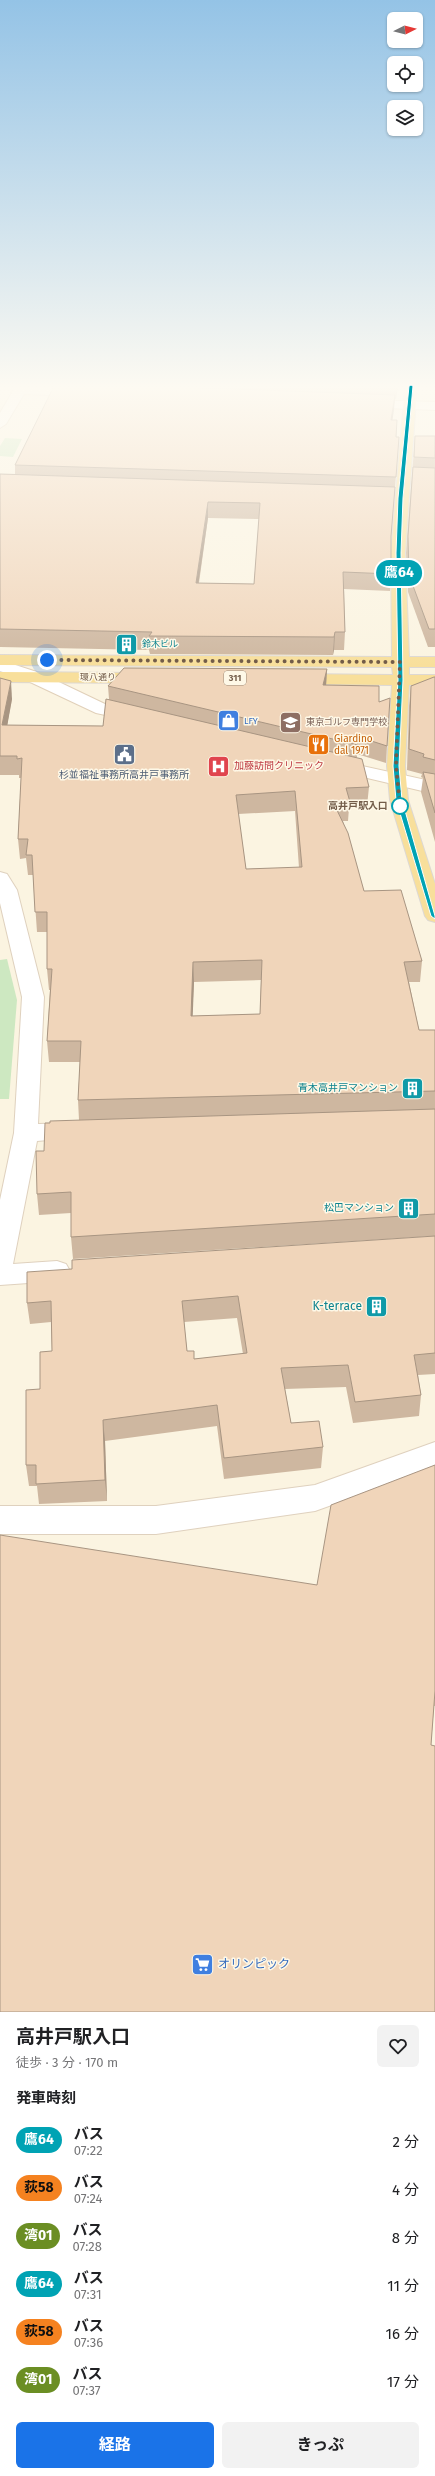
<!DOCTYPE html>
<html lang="ja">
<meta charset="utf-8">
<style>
body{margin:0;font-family:"Fira Sans","Noto Sans JP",sans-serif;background:#f2f2f2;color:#202124;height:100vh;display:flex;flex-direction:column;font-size:15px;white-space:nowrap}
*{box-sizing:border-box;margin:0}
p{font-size:13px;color:#757577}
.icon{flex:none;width:22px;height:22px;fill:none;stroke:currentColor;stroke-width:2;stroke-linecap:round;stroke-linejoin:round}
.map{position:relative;height:2012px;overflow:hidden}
.sheet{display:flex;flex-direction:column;background:#fff;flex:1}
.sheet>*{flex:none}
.badge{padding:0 8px;border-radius:13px;font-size:14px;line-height:26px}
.needle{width:26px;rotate:84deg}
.tools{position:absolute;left:387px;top:12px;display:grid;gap:8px}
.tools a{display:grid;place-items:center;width:36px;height:36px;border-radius:6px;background:#fff;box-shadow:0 1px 3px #0004;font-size:20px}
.you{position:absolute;width:20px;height:20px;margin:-10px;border:3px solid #fff;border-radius:50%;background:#1a73e8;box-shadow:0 0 0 6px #1a73e833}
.map>.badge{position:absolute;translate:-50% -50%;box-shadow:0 0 0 2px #fff}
h2{padding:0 16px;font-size:15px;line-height:36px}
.round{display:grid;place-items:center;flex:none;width:42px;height:42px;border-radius:6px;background:#f2f2f2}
.head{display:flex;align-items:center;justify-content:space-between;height:68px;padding:0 16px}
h1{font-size:19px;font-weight:700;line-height:30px}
.button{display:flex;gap:8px;margin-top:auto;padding:8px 16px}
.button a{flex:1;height:46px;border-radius:6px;background:#1a73e8;color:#fff;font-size:16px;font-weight:700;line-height:46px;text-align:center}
.button a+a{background:#f2f2f2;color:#202124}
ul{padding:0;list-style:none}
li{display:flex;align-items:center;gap:12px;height:48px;padding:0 16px}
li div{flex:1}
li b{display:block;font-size:15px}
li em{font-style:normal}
li .badge{min-width:44px;font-weight:700;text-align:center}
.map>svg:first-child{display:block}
.green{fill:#cde8c1}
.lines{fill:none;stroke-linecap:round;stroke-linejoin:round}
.street-casing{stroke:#dfd1be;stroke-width:2}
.secondary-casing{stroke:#e1d0b9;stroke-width:2}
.primary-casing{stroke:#ddd8d3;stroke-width:2}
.street{fill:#fff;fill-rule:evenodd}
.secondary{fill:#fff;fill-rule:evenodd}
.primary{fill:#f8df9b;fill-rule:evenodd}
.wall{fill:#ceb7a0;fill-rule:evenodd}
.shaded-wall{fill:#a89582}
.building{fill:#f0d5ba;stroke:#a89582;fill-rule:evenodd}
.line{fill:#00a3b4;stroke:#fff}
.walk{stroke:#725c49;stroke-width:4;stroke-dasharray:0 7.2}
.stop-dot{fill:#fff;stroke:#00a3b4;stroke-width:2}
.labels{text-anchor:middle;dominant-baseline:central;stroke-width:3;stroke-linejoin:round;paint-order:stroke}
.far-culture-label{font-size:9px;fill:#0d838f;stroke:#fef8e7;text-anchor:start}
.far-street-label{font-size:9px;fill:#725c49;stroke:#fef8e7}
.shield{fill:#fef8e7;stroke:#9c8b78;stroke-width:1}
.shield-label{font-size:9px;font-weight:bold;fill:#725c49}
.far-shop-label{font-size:9px;fill:#366cbe;stroke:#fef8e7;text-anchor:start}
.far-education-label{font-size:9px;fill:#785e54;stroke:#fef8e7;text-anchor:start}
.food-label{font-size:10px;fill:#c56008;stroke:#fef8e7;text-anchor:start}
.health-label{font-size:10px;fill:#be3a42;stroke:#fef8e7;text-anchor:start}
.service-label{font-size:10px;fill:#4e5e75;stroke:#fef8e7}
.stop-label{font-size:10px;font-weight:bold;fill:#725c49;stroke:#fef8e7;text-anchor:end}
.culture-label{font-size:10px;fill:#0d838f;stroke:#fef8e7;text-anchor:end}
.near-culture-label{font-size:12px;fill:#0d838f;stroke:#fef8e7;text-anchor:end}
.near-shop-label{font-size:12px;fill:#366cbe;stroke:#fef8e7;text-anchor:start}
</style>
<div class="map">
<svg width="435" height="2012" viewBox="0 0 435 2012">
<rect width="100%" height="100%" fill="#fbf4e1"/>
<g class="green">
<polygon points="5,438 22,439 13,457 0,456 0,446"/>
<polygon points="7,959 17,1000 9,1099 0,1099 0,960"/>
</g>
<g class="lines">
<defs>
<g id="street">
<polygon points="16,386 81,388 87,392 81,396 24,394 6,424 0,428 0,413"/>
<polygon points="365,400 435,402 435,410 361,407 359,404"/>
<polygon points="0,872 7,874 17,890 44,997 38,1124 74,1123 83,1125 86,1131 83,1137 37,1141 13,1264 57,1261 66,1264 70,1271 66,1278 57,1281 0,1285 0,1200 14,1133 22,997 0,903"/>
<polygon points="435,1442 435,1468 315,1511 156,1534 0,1534 0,1506 156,1506 315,1485"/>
</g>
<g id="secondary">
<polygon points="0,660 40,673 107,705 139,712 142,716 139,720 133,721 96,713 28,681 0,671"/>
<polygon points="335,760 435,782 435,794 329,769 326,765 329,761"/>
</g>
<g id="primary">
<polygon points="405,386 417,386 405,553 409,657 435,657 435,667 409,667 409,675 435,675 435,685 409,685 405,766 408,800 435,884 435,922 428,920 425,916 390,800 387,766 392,685 297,684 291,683 289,679 291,675 297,674 393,675 392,667 0,665 0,655 392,657 391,553"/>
<polygon points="0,672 145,673 151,674 153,678 151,682 145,683 0,682"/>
</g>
</defs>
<use href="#street" class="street-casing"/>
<use href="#secondary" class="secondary-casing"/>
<use href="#primary" class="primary-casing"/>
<use href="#street" class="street"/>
<use href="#secondary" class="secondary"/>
<use href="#primary" class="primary"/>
</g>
<g class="wall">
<path d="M54 386H398L396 399H395L392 420 396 437H399L391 538V574L390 591 344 589 345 632 344 650H334L333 655 150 654 149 650 0 647V474H15V465ZM208 518 259 519 254 584 199 583Z"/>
<polygon points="415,436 435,436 435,647 428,647 408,592 406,553"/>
<path d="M327 669 326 685 379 702 387 746 386 763 357 754V758L369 787 367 806 349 808 348 821H343L364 891 422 961 420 982H409L419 1030H435V1374L418 1375 421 1395 419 1416 353 1423 346 1387 285 1389 291 1423 323 1447 321 1468 224 1479 217 1426 105 1441 107 1501 39 1504 37 1486H29L26 1465 40 1389 52 1351 51 1322 30 1324 27 1303 72 1269 435 1236 73 1259 71 1237V1213L39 1215 37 1194 44 1151 79 1120 78 1100 80 1062H49L47 1041 50 990H49L47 969V932H37L33 875H28L26 858 20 859 18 839 21 778H19V775H0V678L12 699 7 725 103 726 109 699 108 686ZM295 811 299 868 246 869 238 814ZM261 980 260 1014 192 1016 194 982ZM237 1318 243 1354 194 1359 187 1351 184 1322Z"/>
<polygon points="435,677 435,842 421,792 423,778 421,777 422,774 407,770 409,706 411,686"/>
<polygon points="435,1465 435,1706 434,1706 431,1745 435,2012 317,1585"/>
</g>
<g class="shaded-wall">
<polygon points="397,386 398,386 396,399"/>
<polygon points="395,395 394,410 390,435 391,420"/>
<polygon points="208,502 208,518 196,600 196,583"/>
<polygon points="335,632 334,650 333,655 334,637"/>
<polygon points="327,669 326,686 323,685"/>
<polygon points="11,681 12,699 4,744 2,725"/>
<polygon points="193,962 194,982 192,1036 191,1016"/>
<polygon points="103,1420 105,1441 107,1501 105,1480"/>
</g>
<g class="building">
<polygon points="54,386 156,386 395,395 391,420 397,420 396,437 399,437 396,477 15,465"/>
<polygon points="415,436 435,436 435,458 414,457"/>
<polygon points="413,467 435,468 435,629 429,629 409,575 408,536"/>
<path d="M0 474 395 487 391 536V574L343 572 345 632H335L334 637 149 636 152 632 0 629ZM208 502 260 503 254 584 196 583Z"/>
<polygon points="124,668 327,669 323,685 379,686 379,702 390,698 387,746 356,736 358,745 108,686"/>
<polygon points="434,677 435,677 435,760 423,757 424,754 409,749 411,686"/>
<path d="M0 678 11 681 2 725 103 726 106 699 362 759 369 787 346 788 350 802H333L348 833 364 891 401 890 422 961 404 962 419 1030H435V1091L78 1100 81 1041H47L52 969H47V912H35L32 855H26L28 839H18L22 758 17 759V756H0ZM295 791 302 867 246 869 236 795ZM262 960 260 1014 191 1016 193 962Z"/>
<polygon points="423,772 435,774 435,813"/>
<polygon points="435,1109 435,1214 71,1237 71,1192 37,1194 36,1151 44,1151 45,1123 50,1123 50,1121"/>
<path d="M435 1236V1353L414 1355 421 1395 355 1402 348 1365 281 1368 291 1423 319 1421 323 1447 224 1458 217 1405 103 1420 105 1480 36 1484V1465H26V1390L40 1389V1352L52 1351 51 1301 27 1303V1272L72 1269V1260ZM238 1296 247 1353 194 1359V1351H187L182 1301Z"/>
<polygon points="435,1465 435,1691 431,1745 435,1746 435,2012 0,2012 0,1535 317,1585 331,1505"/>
</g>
<linearGradient id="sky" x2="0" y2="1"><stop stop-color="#94c3e6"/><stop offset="0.58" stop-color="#fdfaf2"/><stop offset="1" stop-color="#fdfaf2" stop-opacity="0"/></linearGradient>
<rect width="435" height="668" fill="url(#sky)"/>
<polygon class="line" points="411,385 413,386 403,498 401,553 403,680 399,766 402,800 435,916 435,919 431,916 396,800 393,766 398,680 396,553 398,498 409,386"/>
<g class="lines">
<polyline class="walk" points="47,660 400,662 396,766 400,806"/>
</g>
<defs>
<symbol id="building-square" viewBox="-11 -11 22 22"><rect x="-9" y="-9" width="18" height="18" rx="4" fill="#0f9aa8" stroke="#fef8e7"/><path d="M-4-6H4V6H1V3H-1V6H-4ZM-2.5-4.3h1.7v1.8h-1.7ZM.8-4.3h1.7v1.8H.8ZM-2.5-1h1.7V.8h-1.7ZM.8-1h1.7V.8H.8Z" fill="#fff"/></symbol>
<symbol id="shop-square" viewBox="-11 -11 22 22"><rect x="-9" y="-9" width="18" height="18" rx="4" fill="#3f7fe0" stroke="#fef8e7"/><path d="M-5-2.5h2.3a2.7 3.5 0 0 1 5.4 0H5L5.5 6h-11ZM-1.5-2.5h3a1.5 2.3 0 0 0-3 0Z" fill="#fff"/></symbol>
<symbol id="school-square" viewBox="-11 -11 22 22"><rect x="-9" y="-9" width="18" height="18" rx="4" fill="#8d6e63" stroke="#fef8e7"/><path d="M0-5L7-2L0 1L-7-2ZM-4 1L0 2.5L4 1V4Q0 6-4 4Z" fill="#fff"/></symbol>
<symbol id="restaurant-square" viewBox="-11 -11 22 22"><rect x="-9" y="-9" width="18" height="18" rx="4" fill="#e8710a" stroke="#fef8e7"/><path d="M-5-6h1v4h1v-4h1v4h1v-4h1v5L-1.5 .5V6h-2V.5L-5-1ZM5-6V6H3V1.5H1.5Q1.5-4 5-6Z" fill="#fff"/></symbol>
<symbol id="civic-square" viewBox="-11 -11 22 22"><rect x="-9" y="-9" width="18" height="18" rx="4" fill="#5c6f8a" stroke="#fef8e7"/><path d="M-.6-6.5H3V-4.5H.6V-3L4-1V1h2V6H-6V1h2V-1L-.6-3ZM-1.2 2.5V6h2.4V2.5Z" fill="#fff"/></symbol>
<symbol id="hospital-square" viewBox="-11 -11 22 22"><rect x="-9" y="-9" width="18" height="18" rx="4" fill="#e0444e" stroke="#fef8e7"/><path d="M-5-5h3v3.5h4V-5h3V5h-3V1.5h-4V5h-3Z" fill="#fff"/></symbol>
<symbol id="supermarket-square" viewBox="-11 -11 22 22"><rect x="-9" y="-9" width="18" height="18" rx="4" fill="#3f7fe0" stroke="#fef8e7"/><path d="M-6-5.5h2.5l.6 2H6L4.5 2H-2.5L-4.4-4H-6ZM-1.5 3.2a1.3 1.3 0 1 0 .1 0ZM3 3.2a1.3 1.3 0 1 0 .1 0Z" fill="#fff"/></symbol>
</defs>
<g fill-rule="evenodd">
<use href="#building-square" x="114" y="632" width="25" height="25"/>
<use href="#shop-square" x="216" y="708" width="25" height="25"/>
<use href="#school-square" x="278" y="710" width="25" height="25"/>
<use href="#restaurant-square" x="306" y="732" width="25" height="25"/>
<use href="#civic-square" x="112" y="742" width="25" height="25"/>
<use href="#hospital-square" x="206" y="754" width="25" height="25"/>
<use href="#building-square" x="400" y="1076" width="25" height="25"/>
<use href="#building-square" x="396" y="1196" width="25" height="25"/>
<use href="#building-square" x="364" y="1294" width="25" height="25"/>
<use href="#supermarket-square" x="190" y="1952" width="25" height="25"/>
</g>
<circle class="stop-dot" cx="400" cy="806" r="8"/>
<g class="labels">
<g class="far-culture-label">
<text x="142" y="644">鈴木ビル</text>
</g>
<g class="far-street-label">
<text x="98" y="677">環八通り</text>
</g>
<rect class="shield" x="224" y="671" width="22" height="14" rx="3"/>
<g class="shield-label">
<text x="235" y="678">311</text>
</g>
<g class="far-shop-label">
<text x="244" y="721">LFY</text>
</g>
<g class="far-education-label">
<text x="306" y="722">東京ゴルフ専門学校</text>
</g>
<g class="food-label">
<text x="334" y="739">Giardino<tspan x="334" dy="12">dal 1971</tspan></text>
</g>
<g class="health-label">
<text x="234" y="766">加藤訪問クリニック</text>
</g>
<g class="service-label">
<text x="124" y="775">杉並福祉事務所高井戸事務所</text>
</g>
<g class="stop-label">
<text x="388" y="806">高井戸駅入口</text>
</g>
<g class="culture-label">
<text x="398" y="1088">青木高井戸マンション</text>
<text x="394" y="1208">松巴マンション</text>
</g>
<g class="near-culture-label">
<text x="362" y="1306">K-terrace</text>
</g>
<g class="near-shop-label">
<text x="218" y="1964">オリンピック</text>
</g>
</g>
</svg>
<div class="tools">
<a><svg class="needle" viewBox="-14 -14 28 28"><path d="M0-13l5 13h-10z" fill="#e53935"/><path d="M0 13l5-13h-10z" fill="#757577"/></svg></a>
<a><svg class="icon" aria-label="locate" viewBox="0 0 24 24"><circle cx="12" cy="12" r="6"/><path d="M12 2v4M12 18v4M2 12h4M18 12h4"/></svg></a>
<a><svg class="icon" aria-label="layers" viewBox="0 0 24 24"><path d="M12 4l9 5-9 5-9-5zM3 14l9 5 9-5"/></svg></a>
</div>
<div class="you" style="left:47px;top:660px"></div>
<b class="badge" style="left:399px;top:573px;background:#00a3b4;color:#fff">鷹64</b>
</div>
<section class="sheet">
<div class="head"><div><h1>高井戸駅入口</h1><p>徒歩 · 3 分 · 170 m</p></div><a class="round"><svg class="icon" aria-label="heart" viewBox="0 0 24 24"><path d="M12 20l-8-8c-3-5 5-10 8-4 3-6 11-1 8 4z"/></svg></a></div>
<h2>発車時刻</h2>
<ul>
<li><span class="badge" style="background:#00a3b4;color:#fff">鷹64</span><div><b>バス</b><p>07:22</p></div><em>2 分</em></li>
<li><span class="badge" style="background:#f58220;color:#111">荻58</span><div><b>バス</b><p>07:24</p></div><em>4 分</em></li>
<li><span class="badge" style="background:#6b8e23;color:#fff">湾01</span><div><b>バス</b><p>07:28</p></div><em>8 分</em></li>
<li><span class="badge" style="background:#00a3b4;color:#fff">鷹64</span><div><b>バス</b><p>07:31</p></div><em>11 分</em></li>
<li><span class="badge" style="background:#f58220;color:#111">荻58</span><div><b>バス</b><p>07:36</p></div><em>16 分</em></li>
<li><span class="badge" style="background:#6b8e23;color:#fff">湾01</span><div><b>バス</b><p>07:37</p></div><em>17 分</em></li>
</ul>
<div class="button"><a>経路</a><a>きっぷ</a></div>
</section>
